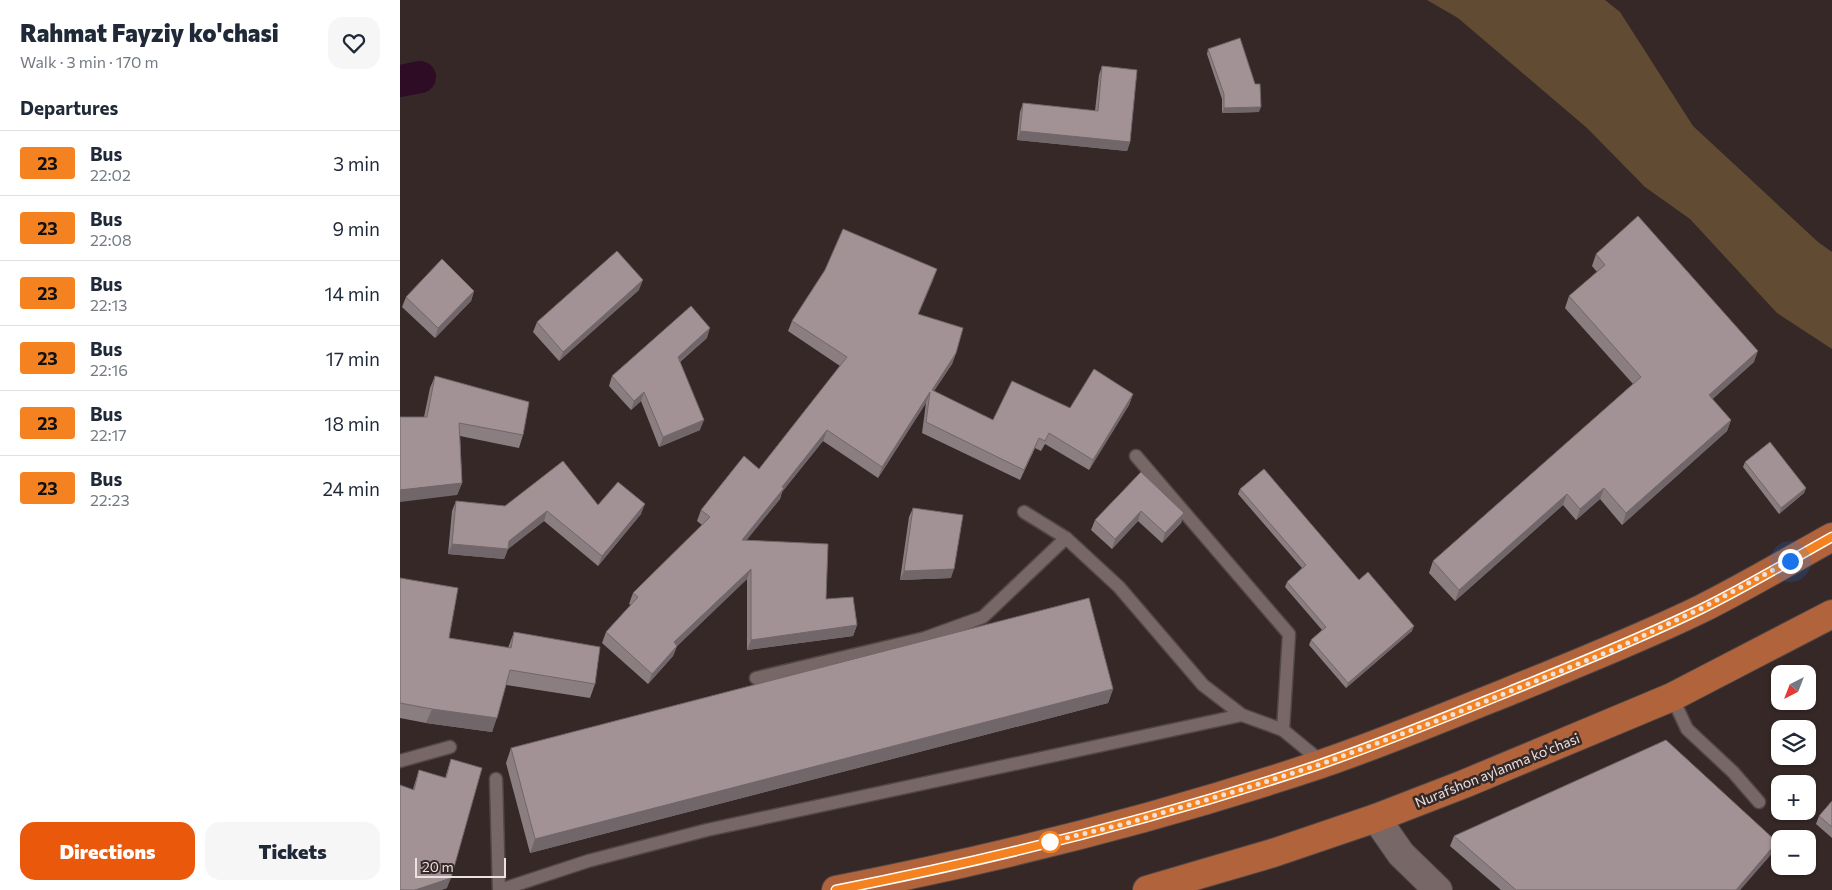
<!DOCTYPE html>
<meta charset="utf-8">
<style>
body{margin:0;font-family:Commissioner,sans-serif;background:#f6f6f7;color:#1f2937;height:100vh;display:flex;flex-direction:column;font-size:19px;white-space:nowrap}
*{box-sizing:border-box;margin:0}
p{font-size:16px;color:#747a83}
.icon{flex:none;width:28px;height:28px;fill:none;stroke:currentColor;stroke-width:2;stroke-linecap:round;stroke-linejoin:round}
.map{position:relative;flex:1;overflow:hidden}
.sheet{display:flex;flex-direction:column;background:#fff;width:400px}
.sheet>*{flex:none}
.badge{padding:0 10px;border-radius:4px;font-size:18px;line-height:32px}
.needle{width:32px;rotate:222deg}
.buttons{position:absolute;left:1371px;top:665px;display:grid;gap:10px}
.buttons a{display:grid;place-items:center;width:45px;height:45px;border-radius:10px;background:#fff;box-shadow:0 1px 4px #0004;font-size:25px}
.scale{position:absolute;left:15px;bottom:12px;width:91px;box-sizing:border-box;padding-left:5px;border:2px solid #eae1e0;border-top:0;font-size:14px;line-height:18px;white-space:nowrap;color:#eae1e0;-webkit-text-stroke:4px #352827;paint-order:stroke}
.you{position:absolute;width:25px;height:25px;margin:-12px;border:4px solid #fff;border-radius:50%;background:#1a73e8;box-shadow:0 0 0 8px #1a73e833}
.map>.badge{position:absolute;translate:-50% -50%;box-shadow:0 0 0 2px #fff}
h2{padding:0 20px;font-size:19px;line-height:45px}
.round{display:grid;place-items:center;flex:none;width:52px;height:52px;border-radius:15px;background:#f6f6f7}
.summary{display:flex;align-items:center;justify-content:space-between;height:85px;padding:0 20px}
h1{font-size:24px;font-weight:800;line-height:38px}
.primary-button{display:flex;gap:10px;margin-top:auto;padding:10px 20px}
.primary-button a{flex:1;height:58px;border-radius:15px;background:#ea580c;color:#fff;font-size:20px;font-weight:800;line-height:58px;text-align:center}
.primary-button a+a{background:#f6f6f7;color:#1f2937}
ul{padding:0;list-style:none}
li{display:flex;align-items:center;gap:15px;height:65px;padding:0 20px;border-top:1px solid #e0e1e3}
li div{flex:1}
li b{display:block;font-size:19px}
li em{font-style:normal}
li .badge{min-width:55px;font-weight:700;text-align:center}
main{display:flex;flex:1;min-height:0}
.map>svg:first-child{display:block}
.green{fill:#624b33}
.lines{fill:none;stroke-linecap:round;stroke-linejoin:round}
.canal{stroke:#2f0c25;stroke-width:32}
.lane-casing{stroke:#524746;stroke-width:15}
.secondary-casing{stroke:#524746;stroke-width:30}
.primary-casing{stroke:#524746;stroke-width:30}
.lane{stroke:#776867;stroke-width:12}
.secondary{stroke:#776867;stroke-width:28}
.primary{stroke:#b1643b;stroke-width:28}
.wall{fill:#8b7e81}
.shaded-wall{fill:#716669}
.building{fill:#a29296;stroke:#716669}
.line-casing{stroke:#fff;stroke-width:11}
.line{stroke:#f58220;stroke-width:8}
.walk{stroke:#eae1e0;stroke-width:5;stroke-dasharray:0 9}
.stop-dot{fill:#fff;stroke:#f58220;stroke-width:2.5}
.labels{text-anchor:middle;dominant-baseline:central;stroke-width:5;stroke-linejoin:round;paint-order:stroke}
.street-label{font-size:14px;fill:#eae1e0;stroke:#352827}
</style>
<main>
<section class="sheet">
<div class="summary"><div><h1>Rahmat Fayziy ko'chasi</h1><p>Walk · 3 min · 170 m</p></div><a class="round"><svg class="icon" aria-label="heart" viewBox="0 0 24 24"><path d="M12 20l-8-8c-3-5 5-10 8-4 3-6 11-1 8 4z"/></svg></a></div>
<h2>Departures</h2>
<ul>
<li><span class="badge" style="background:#f58220;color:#111">23</span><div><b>Bus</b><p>22:02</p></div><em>3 min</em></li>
<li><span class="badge" style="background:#f58220;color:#111">23</span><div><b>Bus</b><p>22:08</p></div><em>9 min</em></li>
<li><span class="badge" style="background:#f58220;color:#111">23</span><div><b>Bus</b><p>22:13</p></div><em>14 min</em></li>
<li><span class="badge" style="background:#f58220;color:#111">23</span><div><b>Bus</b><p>22:16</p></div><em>17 min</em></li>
<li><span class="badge" style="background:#f58220;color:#111">23</span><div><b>Bus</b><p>22:17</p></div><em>18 min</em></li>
<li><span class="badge" style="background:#f58220;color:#111">23</span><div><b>Bus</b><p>22:23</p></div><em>24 min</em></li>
</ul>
<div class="primary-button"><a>Directions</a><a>Tickets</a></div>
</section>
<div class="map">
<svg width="1432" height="890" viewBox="0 0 1432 890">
<rect width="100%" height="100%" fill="#352827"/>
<polygon class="green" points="1027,0 1205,0 1220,12 1293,126 1418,242 1432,252 1432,349 1377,313 1290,219 1245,187 1187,128 1058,18"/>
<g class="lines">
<polyline class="canal" points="0,81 20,77"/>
<defs>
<g id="lane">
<polyline points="736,456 889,634 883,730 923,763"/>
<polyline points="624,512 666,538 719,587 803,685 842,715 883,730"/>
<polyline points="356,678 525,638 583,617 666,538"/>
<polyline points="1272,697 1287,729 1333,772 1359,802"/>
<polyline points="0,761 50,747"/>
<polyline points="96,779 99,890"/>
<polyline points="100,890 188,861 307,830 842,715"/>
</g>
<polyline id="secondary" points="976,818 1001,854 1038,890"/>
<g id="primary">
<path d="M436 890C600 858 763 817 921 764 983 743 1044 717 1105 693 1171 666 1237 640 1301 609 1345 587 1389 561 1432 537"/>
<polyline points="747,890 873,853 976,818 1064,784 1272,697 1432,614"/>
</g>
</defs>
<use href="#lane" class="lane-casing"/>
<use href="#secondary" class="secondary-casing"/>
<use href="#primary" class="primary-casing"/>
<use href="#lane" class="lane"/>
<use href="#secondary" class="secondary"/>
<use href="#primary" class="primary"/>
</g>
<g class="wall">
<polygon points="808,49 859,112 822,113 822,99 807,54"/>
<polygon points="702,66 730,142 727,151 617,140 620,112 623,103 695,111 699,75"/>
<polygon points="1196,254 1354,362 1312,399 1331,420 1327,431 1222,525 1200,499 1176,520 1163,505 1055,601 1029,573 1033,561 1233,384 1165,308 1169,296 1197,272 1192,266"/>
<polygon points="533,280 518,314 556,353 552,364 534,391 593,420 670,408 733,394 729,405 689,470 645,444 641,451 635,448 620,480 522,433 526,403 478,478 423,441 382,492 380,499 346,540 426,599 457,625 453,636 347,650 347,579 277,646 273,656 248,684 202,643 206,632 231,605 229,604 233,593 302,525 297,521 301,510 359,469 440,366 388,331 392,321"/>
<polygon points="239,290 159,361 133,332 137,322"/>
<polygon points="74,291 71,301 35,338 2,307 6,297"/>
<polygon points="307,338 280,362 300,430 259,447 241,401 231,410 209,386 212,376"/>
<polygon points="35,376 123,435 119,448 60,436 62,483 57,495 24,417 30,388"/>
<polygon points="1345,462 1406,488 1404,493 1379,514 1343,467"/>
<polygon points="741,472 784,513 781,523 762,543 738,521 712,549 691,530 695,520"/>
<polygon points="840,489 959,580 1012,631 946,688 909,645 911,640 922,630 885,587 887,582 902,568 838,494"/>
<polygon points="56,501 105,506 198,505 241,514 198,566 144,521 108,549 104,559 48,554 52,511"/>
<polygon points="513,508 551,578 500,580 509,517"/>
<polygon points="0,578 49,638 108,648 114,632 195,684 190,698 106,685 92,732 26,723 0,718"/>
<polygon points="713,689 708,703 130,853 106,763 111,748"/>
<polygon points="51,759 47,888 41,890 0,890 13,789 19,770 45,778"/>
<polygon points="1432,801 1432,838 1416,824 1419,816"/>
<polygon points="1054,836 1373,852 1340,890 1101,890 1050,846"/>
</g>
<g class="shaded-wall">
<polygon points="861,107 859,112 822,113 824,108"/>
<polygon points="620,131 730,142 727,151 617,140"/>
<polygon points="537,269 533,280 514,325 518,314"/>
<polygon points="243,280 239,290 159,361 163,352"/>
<polygon points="74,291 71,301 35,338 38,328"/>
<polygon points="310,328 307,338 274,366 278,357"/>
<polygon points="1358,351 1354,362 1305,406 1309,395"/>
<polygon points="556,353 552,364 529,398 532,390"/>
<polygon points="244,392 241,401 231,410 234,401"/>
<polygon points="530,392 526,403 478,478 482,467"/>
<polygon points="733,394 729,405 689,470 693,460"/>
<polygon points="304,420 300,430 259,447 263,437"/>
<polygon points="1331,420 1327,431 1222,525 1226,513"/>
<polygon points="427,430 423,441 382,492 380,499 338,551 342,540 382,487"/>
<polygon points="639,438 635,448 620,480 624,470"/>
<polygon points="62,483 57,495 0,502 0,490"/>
<polygon points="1204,488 1200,499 1176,520 1180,509"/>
<polygon points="1406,488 1404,493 1379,514 1381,508"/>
<polygon points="1167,494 1163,505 1055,601 1059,590"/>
<polygon points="245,504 241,514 198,566 202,556"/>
<polygon points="147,511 144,521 108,549 104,559 48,554 52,544 109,541"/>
<polygon points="741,511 738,521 712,549 715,539"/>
<polygon points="784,513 781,523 762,543 765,533"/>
<polygon points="351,569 347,579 270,653 274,642"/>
<polygon points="554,569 551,578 500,580 504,571"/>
<polygon points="457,625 453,636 347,650 351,640"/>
<polygon points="1014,626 1012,631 946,688 948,683"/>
<polygon points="277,646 273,656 248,684 252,674"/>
<polygon points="713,689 708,703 130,853 135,839"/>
<polygon points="32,709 97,718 92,732 26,723"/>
<polygon points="1377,842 1373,852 1340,890 1336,890"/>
<polygon points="51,878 47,888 41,890 15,890"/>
</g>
<g class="building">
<polygon points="840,38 855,84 860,84 861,107 824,108 824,94 808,49"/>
<polygon points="702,66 737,70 730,142 620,131 623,103 698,111"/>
<polygon points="1238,216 1358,351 1309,395 1331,420 1226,513 1204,488 1180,509 1167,494 1059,590 1033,561 1241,377 1169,296 1205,265 1196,254"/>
<polygon points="443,229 537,269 518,314 563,328 556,353 532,390 593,420 612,381 670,408 694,369 733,394 693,460 649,433 645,441 639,438 624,470 526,422 530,392 482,467 427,430 382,487 384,488 342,540 428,544 426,599 453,597 457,625 351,640 351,569 274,642 277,646 252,674 206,632 238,597 233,593 310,517 301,510 344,456 359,469 447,357 392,321 425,270"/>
<polygon points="217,251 243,280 163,352 137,322"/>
<polygon points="42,259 74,291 38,328 6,297"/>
<polygon points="291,306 310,328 278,357 304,420 263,437 244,392 234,401 212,376"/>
<polygon points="35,376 129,402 123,435 59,423 62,483 0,490 0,417 27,417"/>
<polygon points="1370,442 1406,488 1381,508 1345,462"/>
<polygon points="163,461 198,505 218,482 245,504 202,556 147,511 109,541 108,549 52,544 56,501 105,506"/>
<polygon points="864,469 959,580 968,572 1014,626 948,683 911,640 926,627 887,582 906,565 840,489"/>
<polygon points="741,472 784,513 765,533 741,511 715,539 695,520"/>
<polygon points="513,508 563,515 554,569 504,571"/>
<polygon points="0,578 58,588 49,638 111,648 114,632 200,647 195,684 110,670 97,718 32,709 0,703"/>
<polygon points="689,598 713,689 135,839 111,748"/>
<polygon points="1266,740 1377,842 1336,890 1116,890 1054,836"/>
<polygon points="51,759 82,768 51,878 15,890 0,890 0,785 14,790 19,770 46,778"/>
<polygon points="1432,801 1432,827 1419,816"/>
</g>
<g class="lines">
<defs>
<path id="line" d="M436 890C600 858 763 817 921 764 985 742 1048 716 1110 691 1174 665 1239 639 1301 609 1346 587 1389 561 1432 537"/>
</defs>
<use href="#line" class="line-casing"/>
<use href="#line" class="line"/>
<polyline class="walk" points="650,842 728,823 840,790 924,763 1039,720 1215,649 1302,608 1390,561"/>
</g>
<circle class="stop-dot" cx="650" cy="842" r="10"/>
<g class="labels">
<g class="street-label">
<text transform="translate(1097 770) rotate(-22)">Nurafshon aylanma ko'chasi</text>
</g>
</g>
</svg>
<div class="buttons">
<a><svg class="needle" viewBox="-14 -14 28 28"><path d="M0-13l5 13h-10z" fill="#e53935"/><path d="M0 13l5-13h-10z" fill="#747a83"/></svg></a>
<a><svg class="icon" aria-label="layers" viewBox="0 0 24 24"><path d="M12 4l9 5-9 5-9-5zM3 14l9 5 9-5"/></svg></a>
<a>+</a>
<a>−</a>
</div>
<div class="scale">20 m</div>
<div class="you" style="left:1390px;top:561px"></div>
</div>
</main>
